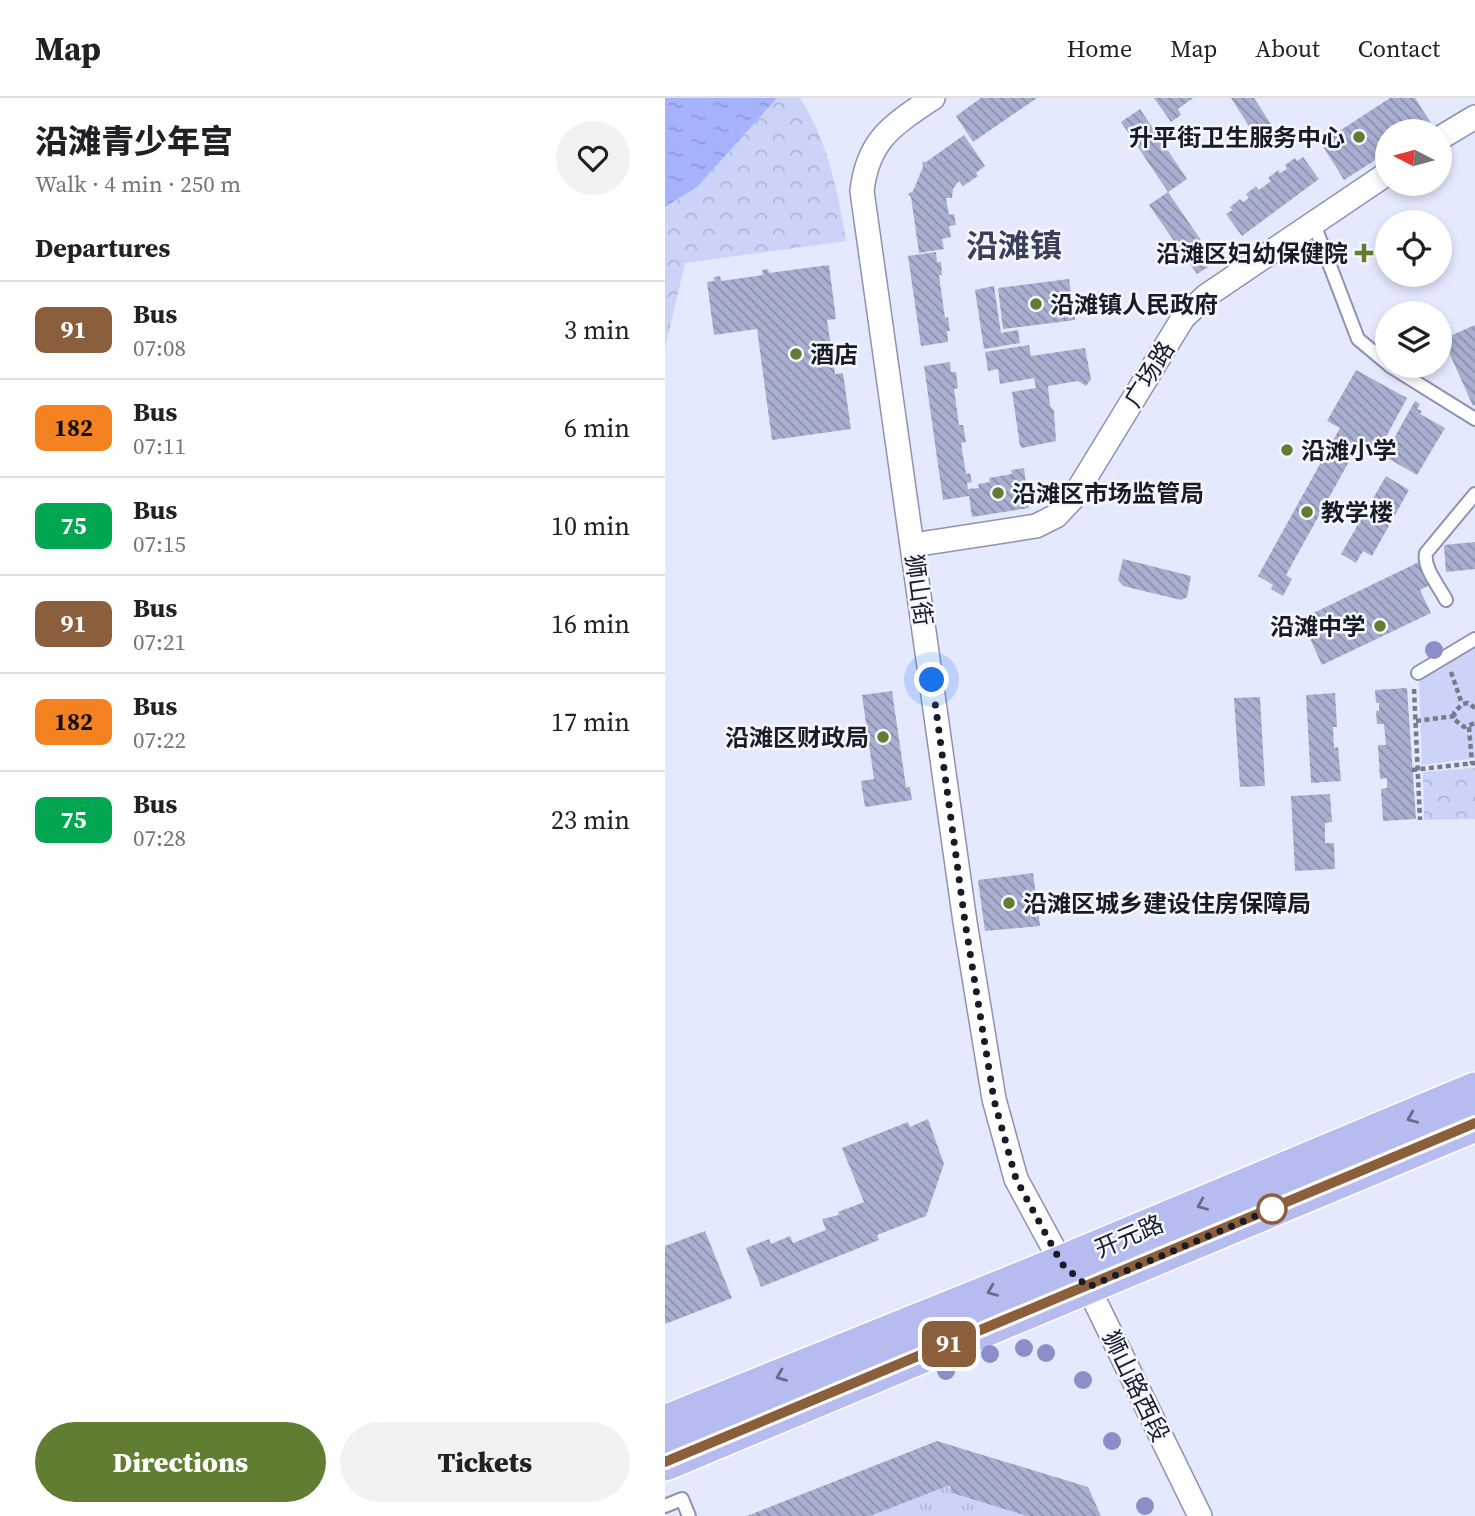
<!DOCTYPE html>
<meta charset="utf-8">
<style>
body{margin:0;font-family:"Source Serif 4","Noto Sans SC",serif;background:#f2f2f2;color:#202124;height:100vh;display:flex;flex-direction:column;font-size:26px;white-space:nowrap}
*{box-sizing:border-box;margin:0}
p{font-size:23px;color:#757577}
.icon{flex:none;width:38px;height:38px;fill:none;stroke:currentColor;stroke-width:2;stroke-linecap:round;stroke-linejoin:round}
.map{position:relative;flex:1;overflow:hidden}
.details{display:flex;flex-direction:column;background:#fff;width:665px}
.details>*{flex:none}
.badge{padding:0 14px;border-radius:10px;font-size:24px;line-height:46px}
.needle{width:46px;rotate:276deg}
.controls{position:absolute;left:710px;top:21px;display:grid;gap:14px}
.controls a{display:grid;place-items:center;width:77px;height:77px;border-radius:50%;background:#fff;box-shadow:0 4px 10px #0003;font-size:35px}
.you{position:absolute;width:35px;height:35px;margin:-18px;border:5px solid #fff;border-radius:50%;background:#1a73e8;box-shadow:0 0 0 10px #1a73e833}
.map>.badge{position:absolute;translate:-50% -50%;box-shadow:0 0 0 4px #fff}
h2{padding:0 35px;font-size:26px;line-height:63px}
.round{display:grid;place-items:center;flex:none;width:74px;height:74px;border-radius:37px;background:#f2f2f2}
.summary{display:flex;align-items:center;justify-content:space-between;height:119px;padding:0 35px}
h1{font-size:33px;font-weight:800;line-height:52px}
.action{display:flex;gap:14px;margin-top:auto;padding:14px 35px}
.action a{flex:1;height:80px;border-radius:42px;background:#607d32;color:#fff;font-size:28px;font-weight:800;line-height:80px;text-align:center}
.action a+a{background:#f2f2f2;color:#202124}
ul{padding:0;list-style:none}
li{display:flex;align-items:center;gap:21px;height:98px;padding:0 35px;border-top:2px solid #e0e0e0}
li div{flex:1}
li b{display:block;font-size:26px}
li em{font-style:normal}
li .badge{min-width:77px;font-weight:700;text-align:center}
header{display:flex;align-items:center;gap:42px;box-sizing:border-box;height:98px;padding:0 35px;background:#fff;border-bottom:2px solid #e0e0e0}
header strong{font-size:33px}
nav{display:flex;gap:38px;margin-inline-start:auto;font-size:24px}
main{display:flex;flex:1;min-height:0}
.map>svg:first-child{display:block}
.grass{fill:url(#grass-tufts)}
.forest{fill:url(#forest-crowns)}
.garden{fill:#ccd3f8}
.water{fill:url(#water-ripples)}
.building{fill:url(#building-back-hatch)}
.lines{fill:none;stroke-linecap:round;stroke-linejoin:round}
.service-casing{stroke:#8d92b3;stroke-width:16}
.minor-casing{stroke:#8d92b3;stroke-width:26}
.primary-casing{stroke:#fff;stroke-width:40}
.path{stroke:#777a8a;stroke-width:4.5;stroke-dasharray:5 3.5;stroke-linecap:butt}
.service{stroke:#fff;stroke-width:12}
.minor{stroke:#fff;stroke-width:23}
.primary{stroke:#b6bcef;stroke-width:37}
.tree{fill:#8b8fc8}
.oneway{stroke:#686c8b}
.line-casing{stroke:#fff;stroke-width:16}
.line{stroke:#8b5e3c;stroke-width:10}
.walk{stroke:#191b27;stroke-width:7;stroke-dasharray:0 12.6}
.poi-dot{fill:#607d32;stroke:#f5f7fe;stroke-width:2.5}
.stop-dot{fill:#fff;stroke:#8b5e3c;stroke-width:3.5}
.labels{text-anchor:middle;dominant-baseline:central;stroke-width:5;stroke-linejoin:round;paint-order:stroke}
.poi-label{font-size:24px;font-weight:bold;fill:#191b27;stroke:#f5f7fe;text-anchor:start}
.street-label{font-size:24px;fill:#191b27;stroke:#f5f7fe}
.district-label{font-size:32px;font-weight:bold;fill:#3a3f5b;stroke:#f5f7fe}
</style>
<header>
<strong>Map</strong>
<nav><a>Home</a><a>Map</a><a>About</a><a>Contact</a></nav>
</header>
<main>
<section class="details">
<div class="summary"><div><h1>沿滩青少年宫</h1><p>Walk · 4 min · 250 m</p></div><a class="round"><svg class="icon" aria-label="heart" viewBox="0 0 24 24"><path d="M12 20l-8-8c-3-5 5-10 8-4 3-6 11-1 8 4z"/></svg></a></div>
<h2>Departures</h2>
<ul>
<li><span class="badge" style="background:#8b5e3c;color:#fff">91</span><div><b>Bus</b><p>07:08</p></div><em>3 min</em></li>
<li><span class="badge" style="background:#f58220;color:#111">182</span><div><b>Bus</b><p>07:11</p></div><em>6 min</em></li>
<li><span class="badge" style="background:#00a651;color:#fff">75</span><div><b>Bus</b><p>07:15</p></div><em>10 min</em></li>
<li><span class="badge" style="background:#8b5e3c;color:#fff">91</span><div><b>Bus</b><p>07:21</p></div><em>16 min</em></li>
<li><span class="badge" style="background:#f58220;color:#111">182</span><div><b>Bus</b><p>07:22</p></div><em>17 min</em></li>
<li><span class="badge" style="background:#00a651;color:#fff">75</span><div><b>Bus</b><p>07:28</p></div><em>23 min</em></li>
</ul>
<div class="action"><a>Directions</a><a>Tickets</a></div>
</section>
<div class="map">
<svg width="810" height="1418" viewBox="0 0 810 1418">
<defs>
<pattern id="grass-tufts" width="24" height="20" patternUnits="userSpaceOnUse" patternTransform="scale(1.75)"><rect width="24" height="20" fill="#ccd3f8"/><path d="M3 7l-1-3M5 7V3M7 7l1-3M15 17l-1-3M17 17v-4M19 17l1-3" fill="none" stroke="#afb5d5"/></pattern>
<pattern id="forest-crowns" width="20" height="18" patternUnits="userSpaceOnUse" patternTransform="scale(1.75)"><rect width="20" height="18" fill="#ccd3f8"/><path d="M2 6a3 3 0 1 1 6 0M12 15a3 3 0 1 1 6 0" fill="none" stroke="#afb5d5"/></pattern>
<pattern id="water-ripples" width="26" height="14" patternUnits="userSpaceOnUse" patternTransform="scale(1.75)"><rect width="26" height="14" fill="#a7b2fc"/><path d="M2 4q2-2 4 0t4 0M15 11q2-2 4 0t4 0" fill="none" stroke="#8f98d8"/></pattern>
<pattern id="building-back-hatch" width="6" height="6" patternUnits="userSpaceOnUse" patternTransform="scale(1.75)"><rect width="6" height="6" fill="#a9afd0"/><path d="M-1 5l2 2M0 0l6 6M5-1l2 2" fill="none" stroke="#898ea9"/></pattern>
</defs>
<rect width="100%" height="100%" fill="#e5e9fe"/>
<polygon class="grass" points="285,1387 287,1395 362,1418 205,1418"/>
<g class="forest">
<path d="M112 0H135C163 43 173 94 181 143L20 165 0 250V109L33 88Z"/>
<polygon points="810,670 810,721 759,722 758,674"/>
</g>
<polygon class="garden" points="810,551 810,660 757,667 754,583"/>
<polygon class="water" points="0,0 112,0 33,88 0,109"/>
<g class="building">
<polygon points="316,0 372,0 308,44 291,18"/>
<polygon points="489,0 528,0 513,11 516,17 506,24"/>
<polygon points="566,0 589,0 610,32 593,42"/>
<polygon points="725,0 750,0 766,25 754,33 723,33 723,54 679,82 656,45"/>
<polygon points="475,11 522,81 503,94 456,24"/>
<polygon points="299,37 320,68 311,75 313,78 298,88 294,83 288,91 287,100 281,100 284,117 289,116 291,127 284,128 286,139 277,141 279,151 254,155 246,99 243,96 248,93 258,69 257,64 261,64"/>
<polygon points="638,59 654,81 577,138 561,116 567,112 565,109 575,101 578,104 584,100 581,96 591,88 594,92 606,83 603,80 613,72 615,75 622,71 620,67 630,60 632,63"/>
<polygon points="503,94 551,164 532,176 484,107"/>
<polygon points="271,154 272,164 276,164 277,177 274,177 280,220 283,219 285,233 282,233 283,244 256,248 243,158"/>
<polygon points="164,167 171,221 162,222 170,276 178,275 186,331 107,342 92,231 49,237 42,184 49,183 49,179 55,178 56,183 98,177 97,172 103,171 104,175"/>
<polygon points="404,181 410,222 338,231 333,190"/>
<polygon points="329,188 336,235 353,232 355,245 319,251 310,192"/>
<polygon points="810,227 810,307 808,308 778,241"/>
<polygon points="364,247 366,258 420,250 426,281 421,288 413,283 383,288 385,308 389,313 391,343 357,350 355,348 347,294 371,290 369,280 335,286 333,271 323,273 320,254"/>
<polygon points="285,264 286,274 291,274 293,290 289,291 294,327 298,327 301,344 296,345 301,376 305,375 307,384 302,385 303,391 314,390 313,386 325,384 324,380 347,376 346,372 359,370 364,410 307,419 304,398 278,402 259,268"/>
<polygon points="691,272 742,300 714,352 696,342 621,477 627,481 618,498 606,491 608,487 593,478 675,330 662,323"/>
<polygon points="750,303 755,306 752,311 757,313 755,316 780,330 752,377 719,358"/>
<polygon points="721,378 744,392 707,458 698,453 691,465 676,456"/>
<polygon points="810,444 810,471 781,474 779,447"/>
<polygon points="458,461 526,478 522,499 516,502 458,488 453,482"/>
<polygon points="754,464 765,487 755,492 766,515 657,567 636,521"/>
<polygon points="742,590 751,721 718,723 716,691 722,690 722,680 715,681 713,647 721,647 719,626 712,626 711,613 714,613 714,605 711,605 710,592"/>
<polygon points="227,593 241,689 245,689 247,702 200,709 196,683 209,681 197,597"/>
<polygon points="670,595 672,629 668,629 669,650 673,649 676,683 646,685 641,597"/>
<polygon points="595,599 600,688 575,689 569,600"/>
<polygon points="665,696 667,724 660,725 660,745 669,745 670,771 630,773 626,698"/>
<polygon points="368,775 375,828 320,833 313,782"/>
<polygon points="263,1021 279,1066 261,1118 212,1137 214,1142 96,1189 81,1150 104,1141 106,1146 125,1138 128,1145 161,1132 157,1121 174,1117 173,1114 199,1104 177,1050 243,1024 245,1029"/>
<polygon points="40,1133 67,1200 0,1226 0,1148"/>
<polygon points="272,1343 423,1389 436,1418 362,1418 287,1395 285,1387 205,1418 82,1418"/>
</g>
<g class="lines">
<defs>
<g id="service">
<polyline points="649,126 693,241 723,266"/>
<polyline points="725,268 810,321"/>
<path d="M781 502C774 488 758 470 761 455L810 396"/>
<polyline points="753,575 810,541"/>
<polyline points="0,1408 17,1401 24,1418"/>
</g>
<g id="minor">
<path d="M268 0C228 27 203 41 197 93L300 824 329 1001 351 1081 397 1166 423 1189 535 1418"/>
<polyline points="775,40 810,19"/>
<polyline points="248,447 371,428 391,418 408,400 518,220 541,198 723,75"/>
</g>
<g id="primary">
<polyline points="0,1326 397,1166 810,993"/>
<polyline points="0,1364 810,1025"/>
</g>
</defs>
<use href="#service" class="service-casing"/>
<use href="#minor" class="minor-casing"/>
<use href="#primary" class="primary-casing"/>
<g class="path">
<polyline points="786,574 797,606"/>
<polyline points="749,591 755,722"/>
<polyline points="810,610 803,605 797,606 789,615 790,622 799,629 810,625"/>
<polyline points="751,623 790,618"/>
<polyline points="804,629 807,666"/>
<polyline points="747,672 810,665"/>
</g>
<use href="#service" class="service"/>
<use href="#minor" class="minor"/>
<use href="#primary" class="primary"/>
</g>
<g class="tree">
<circle cx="769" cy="552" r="9"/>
<circle cx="359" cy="1250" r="9"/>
<circle cx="381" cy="1255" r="9"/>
<circle cx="325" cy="1256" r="9"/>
<circle cx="281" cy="1273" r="9"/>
<circle cx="418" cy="1282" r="9"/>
<circle cx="447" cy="1343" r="9"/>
<circle cx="480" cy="1408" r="9"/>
</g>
<defs><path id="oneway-chevron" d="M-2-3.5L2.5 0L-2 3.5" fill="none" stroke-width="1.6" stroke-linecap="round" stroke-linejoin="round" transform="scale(1.75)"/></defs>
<g class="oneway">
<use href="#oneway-chevron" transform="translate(747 1020) rotate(157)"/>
<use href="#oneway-chevron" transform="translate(537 1107) rotate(157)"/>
<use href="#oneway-chevron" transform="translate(327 1193) rotate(158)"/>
<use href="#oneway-chevron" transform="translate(116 1278) rotate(158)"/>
</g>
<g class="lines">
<defs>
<polyline id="line" points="0,1364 810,1025"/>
</defs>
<use href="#line" class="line-casing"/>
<use href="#line" class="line"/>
<polyline class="walk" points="267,582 300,824 329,1002 351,1081 397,1166 423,1189 607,1111"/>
</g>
<g class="poi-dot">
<circle cx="694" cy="39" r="7"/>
<path d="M695.5 144.5h7v7h7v7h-7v7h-7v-7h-7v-7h7z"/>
<circle cx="371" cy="206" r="7"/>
<circle cx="131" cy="256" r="7"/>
<circle cx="622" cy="352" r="7"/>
<circle cx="333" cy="395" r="7"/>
<circle cx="642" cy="414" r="7"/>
<circle cx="715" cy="528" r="7"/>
<circle cx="218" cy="639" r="7"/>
<circle cx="344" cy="805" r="7"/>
</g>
<circle class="stop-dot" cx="607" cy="1111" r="14"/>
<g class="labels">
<g class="poi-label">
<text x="680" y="39" text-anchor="end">升平街卫生服务中心</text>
<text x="683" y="155" text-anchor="end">沿滩区妇幼保健院</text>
<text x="385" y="206">沿滩镇人民政府</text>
<text x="145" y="256">酒店</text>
<text x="636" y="352">沿滩小学</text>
<text x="347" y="395">沿滩区市场监管局</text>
<text x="656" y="414">教学楼</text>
<text x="701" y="528" text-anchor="end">沿滩中学</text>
<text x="204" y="639" text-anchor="end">沿滩区财政局</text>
<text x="358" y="805">沿滩区城乡建设住房保障局</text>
</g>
<g class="street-label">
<text transform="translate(484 276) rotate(-58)">广场路</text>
<text transform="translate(254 492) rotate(82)">狮山街</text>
<text transform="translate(464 1138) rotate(-23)">开元路</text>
<text transform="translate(471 1288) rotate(64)">狮山路西段</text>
</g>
<g class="district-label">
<text x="349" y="148">沿滩镇</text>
</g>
</g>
</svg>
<div class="controls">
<a><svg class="needle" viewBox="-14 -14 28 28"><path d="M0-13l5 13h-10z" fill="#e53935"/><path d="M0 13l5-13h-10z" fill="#757577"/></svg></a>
<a><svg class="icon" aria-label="locate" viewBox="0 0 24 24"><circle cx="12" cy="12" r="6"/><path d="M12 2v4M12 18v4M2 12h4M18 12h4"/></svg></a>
<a><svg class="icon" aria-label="layers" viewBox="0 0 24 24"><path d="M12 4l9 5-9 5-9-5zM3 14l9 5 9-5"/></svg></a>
</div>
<div class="you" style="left:267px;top:582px"></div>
<b class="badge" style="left:284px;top:1246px;background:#8b5e3c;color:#fff">91</b>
</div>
</main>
